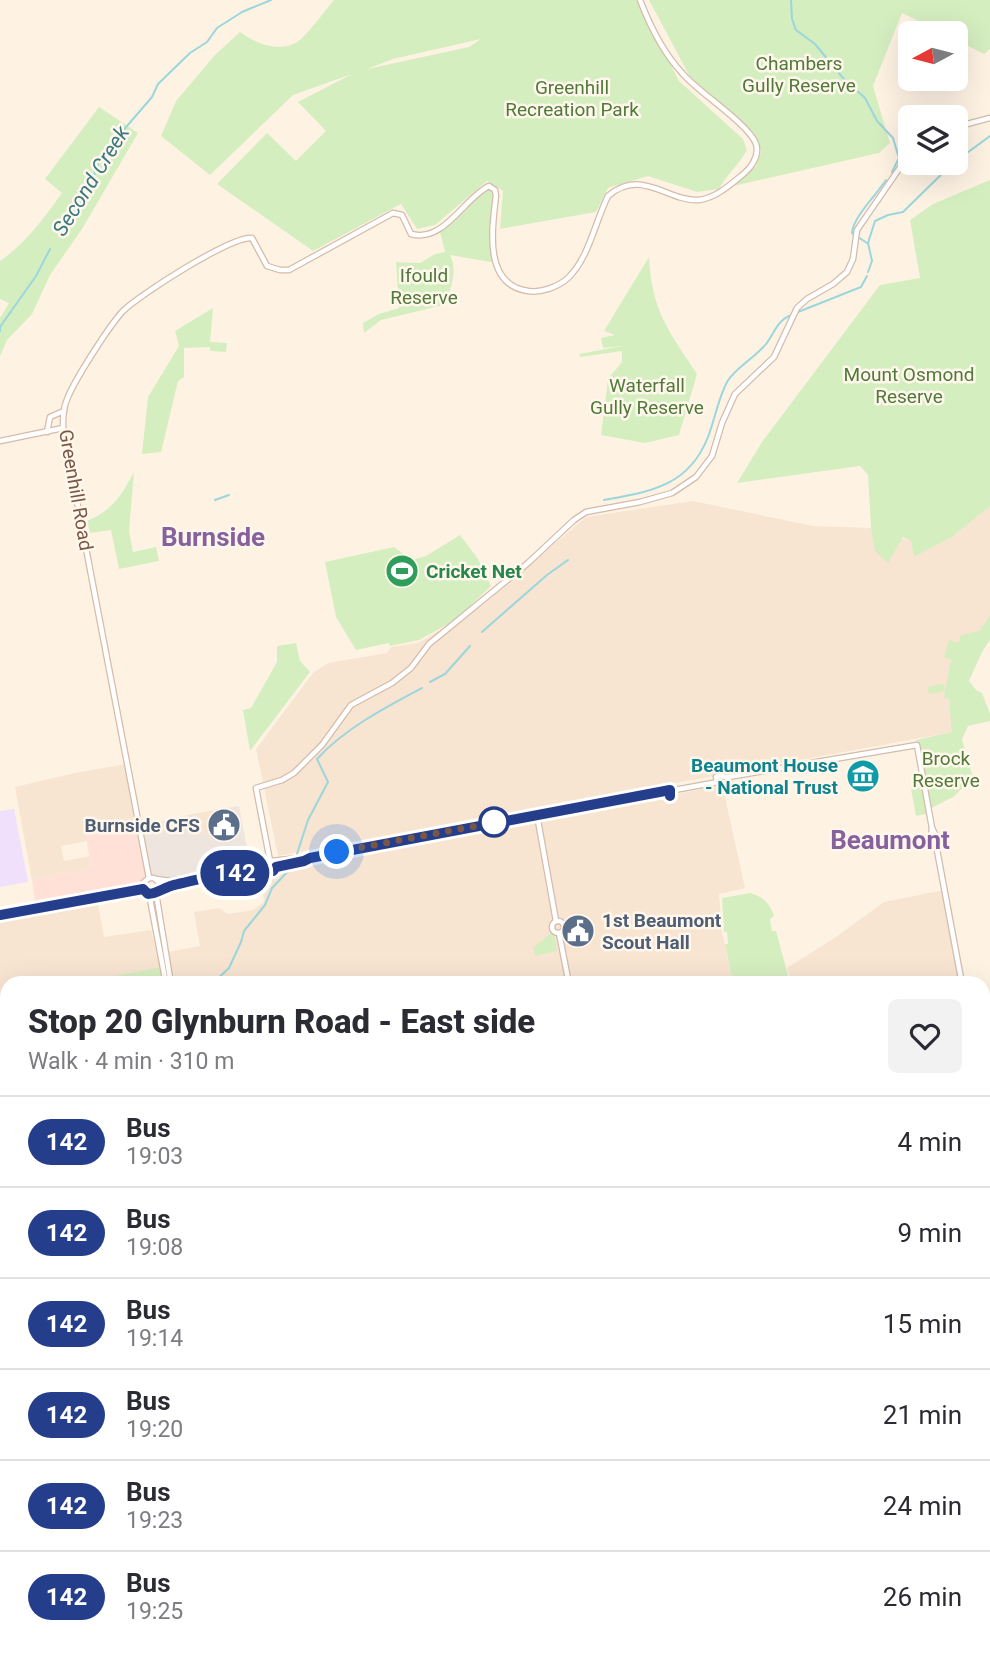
<!DOCTYPE html>
<meta charset="utf-8">
<style>
body{margin:0;font-family:Roboto,sans-serif;background:#f2f2f3;color:#2b2b33;height:100vh;display:flex;flex-direction:column;font-size:26px;white-space:nowrap}
*{box-sizing:border-box;margin:0}
p{font-size:23px;color:#7c7c81}
.icon{flex:none;width:38px;height:38px;fill:none;stroke:currentColor;stroke-width:2;stroke-linecap:round;stroke-linejoin:round}
.map{position:relative;flex:1;overflow:hidden}
.side{position:absolute;left:0px;top:976px;width:990px;height:681px;display:flex;flex-direction:column;background:#fff;border-radius:21px 21px 0 0;box-shadow:0 7px 28px #0002}
.side>*{flex:none}
.badge{padding:0 14px;border-radius:23px;font-size:24px;line-height:46px}
.needle{width:46px;rotate:263deg}
.buttons{position:absolute;left:898px;top:21px;display:grid;gap:14px}
.buttons a{display:grid;place-items:center;width:70px;height:70px;border-radius:10px;background:#fff;box-shadow:0 7px 28px #0002;font-size:35px}
.you{position:absolute;width:35px;height:35px;margin:-18px;border:5px solid #fff;border-radius:50%;background:#1a73e8;box-shadow:0 0 0 10px #1a73e833}
.map>.badge{position:absolute;translate:-50% -50%;box-shadow:0 0 0 4px #fff}
.round{display:grid;place-items:center;flex:none;width:74px;height:74px;border-radius:10px;background:#f2f2f3}
.summary{display:flex;align-items:center;justify-content:space-between;height:119px;padding:0 28px}
h1{font-size:33px;font-weight:800;line-height:52px}
ul{padding:0;list-style:none}
li{display:flex;align-items:center;gap:21px;height:91px;padding:0 28px;border-top:2px solid #e1e1e2}
li div{flex:1}
li b{display:block;font-size:26px}
li em{font-style:normal}
li .badge{min-width:77px;font-weight:700;text-align:center}
.map>svg:first-child{display:block}
.residential{fill:#f7e4d1}
.commercial{fill:#ffe1d7}
.industrial{fill:#eee5de}
.education{fill:#f0e0fb}
.green{fill:#d5eec0;fill-rule:evenodd}
.lines{fill:none;stroke-linecap:round;stroke-linejoin:round}
.stream{stroke:#9bd6dd;stroke-width:2}
.tertiary-casing{stroke:#d4bbab;stroke-width:7}
.secondary-casing{stroke:#d7bba8;stroke-width:7}
.tertiary{stroke:#fff;stroke-width:4.5}
.secondary{stroke:#fff;stroke-width:4.5}
.line-casing{stroke:#fff;stroke-width:16}
.line{stroke:#243e8c;stroke-width:10}
.walk{stroke:#7a5646;stroke-width:7;stroke-dasharray:0 12.6}
.stop-dot{fill:#fff;stroke:#243e8c;stroke-width:3.5}
.labels{text-anchor:middle;dominant-baseline:central;stroke-width:5;stroke-linejoin:round;paint-order:stroke}
.park-label{font-size:19px;fill:#507a3a;stroke:#fff7ec}
.street-label{font-size:19px;fill:#7a5646;stroke:#fff7ec}
.leisure-label{font-size:19px;font-weight:bold;fill:#27864d;stroke:#fff7ec;text-anchor:start}
.culture-label{font-size:19px;font-weight:bold;fill:#0d838f;stroke:#fff7ec;text-anchor:end}
.service-label{font-size:19px;font-weight:bold;fill:#4e5e75;stroke:#fff7ec;text-anchor:end}
.water-label{font-size:21px;font-style:italic;fill:#387881;stroke:#fff7ec}
.district-label{font-size:26px;font-weight:bold;fill:#87619e;stroke:#fff7ec}
</style>
<div class="map">
<svg width="990" height="1656" viewBox="0 0 990 1656">
<rect width="100%" height="100%" fill="#fef3e3"/>
<g class="residential">
<polygon points="693,501 813,526 871,528 911,541 914,557 952,537 990,506 990,615 944,698 949,699 953,732 278,856 256,749 313,673 328,663 387,653 391,647 418,643 483,605 586,517"/>
<polygon points="127,764 139,829 111,834 108,821 84,823 87,841 61,846 64,861 90,856 92,869 32,880 15,787 75,773"/>
<polygon points="719,786 723,788 745,888 719,894 722,932 733,983 7,984 7,1427 0,1429 0,921 98,904 104,937 151,930 157,954 200,946 194,912 219,908 228,914 253,910 264,902 261,874"/>
<polygon points="215,810 219,831 196,835 193,814"/>
<polygon points="944,890 962,983 792,983 787,968 836,937 884,902"/>
<polygon points="202,1650 286,1650 287,1656 203,1656"/>
<polygon points="302,1650 495,1650 496,1656 303,1656"/>
</g>
<polygon class="commercial" points="107,819 111,834 139,829 149,878 146,879 143,889 95,893 35,903 32,880 91,869 84,823"/>
<polygon class="industrial" points="239,806 249,859 208,866 209,872 172,879 149,878 138,826 193,814 196,835 219,831 215,810"/>
<polygon class="education" points="14,809 28,882 0,887 0,811"/>
<g class="green">
<path d="M334 0H637L679 81 743 139 747 150C738 166 728 173 719 189L697 192 648 176 608 188 596 212 500 229 503 191 487 181 435 225 417 229 401 204 313 251 217 184 267 133 296 161 326 131 298 102 352 74 293 95 210 175 161 136 176 101 215 55 240 32C255 43 279 53 297 42 306 37 326 9 334 0ZM481 39 469 47 367 69 393 59Z"/>
<polygon points="649,0 990,0 990,49 984,54 956,40 956,33 943,33 902,13 873,86 890,143 879,153 733,186 756,166 761,152 754,133 690,77"/>
<path d="M99 107 138 133 82 229 50 275 32 314 7 340 0 356V318L9 303 0 299V261C26 243 44 218 62 193L45 179Z"/>
<polygon points="990,180 990,506 952,537 914,557 911,541 903,537 888,563 875,551 871,528 868,475 860,466 737,483 762,442 880,285 920,278 910,220 933,204"/>
<path d="M486 186 495 190 493 226 496 263 450 255C458 271 451 289 444 305L381 320 364 333 363 323 379 314 399 308 396 262 420 263 435 254 445 252 439 228Z"/>
<path d="M649 257C652 311 668 330 697 374L679 435 645 443 601 435 608 379 622 362V351L580 357 579 354 622 346 603 348 601 338 615 335 604 331Z"/>
<polygon points="213,308 210,342 227,343 226,352 210,351 210,347 184,348 184,377 178,381 161,452 142,454 148,397 179,346 175,331"/>
<path d="M134 472 129 531 133 552 156 547 159 561 119 569 111 530 90 533 87 521C113 510 121 496 134 472Z"/>
<polygon points="460,535 478,559 491,586 454,621 419,640 390,646 389,643 356,650 336,617 325,562 394,547 412,560 426,556"/>
<polygon points="990,615 990,640 982,652 969,681 976,690 982,693 990,714 990,721 968,726 962,739 973,778 953,797 929,809 930,813 916,816 911,789 925,786 916,740 952,732 949,699 944,698 945,691 929,694 927,687 943,684 945,691 951,660 953,660 944,657 949,640 958,643 961,635 980,631"/>
<polygon points="296,643 300,661 310,672 250,751 243,710 251,708 277,662 277,646"/>
<path d="M750 893C762 896 770 903 774 916L770 919 772 931H776L790 983H733L725 944H728L727 932H724L722 898Z"/>
<polygon points="551,933 554,933 557,951 535,956 533,948"/>
<polygon points="162,967 165,984 73,984"/>
<polygon points="7,995 7,1267 0,1268 0,997"/>
</g>
<g class="lines">
<g class="stream">
<polyline points="791,0 792,19 796,30 815,44 843,78 865,98 877,121 893,138 899,158 892,172"/>
<polyline points="956,161 990,136"/>
<polyline points="58,231 85,197 102,155 152,97 158,84 190,53 207,42 217,28 242,12 271,0"/>
<path d="M867 243 852 233C853 217 877 194 886 180"/>
<polyline points="868,272 872,261 868,243 875,221 888,215 903,212 953,163"/>
<polyline points="798,312 861,287 867,276"/>
<polyline points="0,331 0,327 36,276 50,249"/>
<polyline points="215,500 229,495"/>
<path d="M604 500C650 492 689 486 708 437 715 419 718 399 727 382 736 367 755 358 766 344 774 334 777 321 789 316"/>
<polyline points="482,632 547,575 568,560"/>
<polyline points="430,682 445,674 470,646"/>
<path d="M297 854 308 820 328 782 317 759C344 729 386 707 422 688"/>
<polyline points="212,984 229,968 241,942 244,931 265,905 272,888 293,866"/>
</g>
<defs>
<g id="tertiary">
<polyline points="956,127 990,118"/>
<polygon points="719,776 728,777 729,782 726,783 717,781 716,777"/>
<polyline points="728,777 917,745 932,828 937,838 937,850 962,984"/>
<polyline points="537,815 556,921"/>
<polyline points="932,829 931,838 935,847"/>
<polyline points="270,861 256,788 282,780 294,773 322,745 351,705 392,683 411,668 429,644 528,563 574,520 586,512 640,502 672,493 696,477 712,456 722,423 735,394 774,357 797,308 807,299 833,284 847,272 853,259 857,230 910,153"/>
<polyline points="270,861 310,857 718,782"/>
<polyline points="276,867 309,858"/>
<polyline points="217,873 262,865 270,861"/>
<polyline points="156,879 170,881 209,875"/>
<path d="M158 890C188 880 242 867 273 871L276 867"/>
<circle cx="558" cy="927" r="6"/>
<polyline points="559,933 569,984"/>
<polyline points="984,1075 984,1079"/>
<polyline points="984,1094 990,1130"/>
<polyline points="689,1650 690,1656"/>
</g>
<g id="secondary">
<polyline points="47,432 50,417 64,411"/>
<polyline points="0,441 63,428"/>
<path d="M149 878 63 428C63 418 63 407 68 397 76 378 109 326 123 311 139 295 231 236 252 238L267 266 280 270H289L393 213 402 215 411 234C444 243 464 198 489 186L495 190 496 196C492 227 483 285 528 291 541 293 558 287 568 278 589 258 595 222 608 196 641 167 668 202 699 200 715 198 729 186 741 176 750 169 760 157 756 144 750 125 698 92 683 74 664 54 650 26 640 0"/>
<polyline points="149,878 154,878 159,883 159,888 155,893"/>
<polyline points="143,889 150,899 166,984"/>
<polyline points="143,889 143,883 149,878"/>
<polyline points="156,893 171,984"/>
<polyline points="0,915 143,889"/>
<polyline points="289,1650 291,1656"/>
<polyline points="294,1650 295,1656"/>
</g>
</defs>
<use href="#tertiary" class="tertiary-casing"/>
<use href="#secondary" class="secondary-casing"/>
<use href="#tertiary" class="tertiary"/>
<use href="#secondary" class="secondary"/>
</g>
<g class="lines">
<defs>
<path id="line" d="M0 915 143 889 148 894C157 894 165 887 174 885 205 878 242 867 273 871L276 867 304 861 310 858 670 790V796"/>
</defs>
<use href="#line" class="line-casing"/>
<use href="#line" class="line"/>
<polyline class="walk" points="337,852 502,821 494,822"/>
</g>
<defs>
<symbol id="stadium-disc" viewBox="-11 -11 22 22"><circle r="9.5" fill="#2e9e5b" stroke="#fff7ec"/><path d="M0-5a6.5 5 0 1 0 0 10a6.5 5 0 1 0 0-10ZM-3.5-1.8h7v3.6h-7Z" fill="#fff"/></symbol>
<symbol id="museum-disc" viewBox="-11 -11 22 22"><circle r="9.5" fill="#0f9aa8" stroke="#fff7ec"/><path d="M0-6L6-3V-2H-6V-3ZM-5-1h2V3h-2ZM-1-1h2V3h-2ZM3-1h2V3H3ZM-6 4H6V6H-6Z" fill="#fff"/></symbol>
<symbol id="civic-disc" viewBox="-11 -11 22 22"><circle r="9.5" fill="#5c6f8a" stroke="#fff7ec"/><path d="M-.6-6.5H3V-4.5H.6V-3L4-1V1h2V6H-6V1h2V-1L-.6-3ZM-1.2 2.5V6h2.4V2.5Z" fill="#fff"/></symbol>
</defs>
<g fill-rule="evenodd">
<use href="#stadium-disc" x="383" y="552" width="38" height="38"/>
<use href="#museum-disc" x="844" y="757" width="38" height="38"/>
<use href="#civic-disc" x="205" y="806" width="38" height="38"/>
<use href="#civic-disc" x="559" y="912" width="38" height="38"/>
</g>
<circle class="stop-dot" cx="494" cy="822" r="14"/>
<g class="labels">
<g class="park-label">
<text x="799" y="63">Chambers<tspan x="799" dy="22">Gully Reserve</tspan></text>
<text x="572" y="87">Greenhill<tspan x="572" dy="22">Recreation Park</tspan></text>
<text x="424" y="275">Ifould<tspan x="424" dy="22">Reserve</tspan></text>
<text x="909" y="374">Mount Osmond<tspan x="909" dy="22">Reserve</tspan></text>
<text x="647" y="385">Waterfall<tspan x="647" dy="22">Gully Reserve</tspan></text>
<text x="946" y="758">Brock<tspan x="946" dy="22">Reserve</tspan></text>
</g>
<g class="street-label">
<text transform="translate(76 490) rotate(80)">Greenhill Road</text>
</g>
<g class="leisure-label">
<text x="426" y="571">Cricket Net</text>
</g>
<g class="culture-label">
<text x="838" y="765">Beaumont House<tspan x="838" dy="22">- National Trust</tspan></text>
</g>
<g class="service-label">
<text x="200" y="825">Burnside CFS</text>
<text x="602" y="920" text-anchor="start">1st Beaumont<tspan x="602" dy="22">Scout Hall</tspan></text>
</g>
<g class="water-label">
<text transform="translate(91 181) rotate(-58)">Second Creek</text>
</g>
<g class="district-label">
<text x="213" y="537">Burnside</text>
<text x="890" y="840">Beaumont</text>
</g>
</g>
</svg>
<div class="buttons">
<a><svg class="needle" viewBox="-14 -14 28 28"><path d="M0-13l5 13h-10z" fill="#e53935"/><path d="M0 13l5-13h-10z" fill="#7c7c81"/></svg></a>
<a><svg class="icon" aria-label="layers" viewBox="0 0 24 24"><path d="M12 4l9 5-9 5-9-5zM3 14l9 5 9-5"/></svg></a>
</div>
<div class="you" style="left:337px;top:852px"></div>
<b class="badge" style="left:235px;top:873px;background:#243e8c;color:#fff">142</b>
<section class="side">
<div class="summary"><div><h1>Stop 20 Glynburn Road - East side</h1><p>Walk · 4 min · 310 m</p></div><a class="round"><svg class="icon" aria-label="heart" viewBox="0 0 24 24"><path d="M12 20l-8-8c-3-5 5-10 8-4 3-6 11-1 8 4z"/></svg></a></div>
<ul>
<li><span class="badge" style="background:#243e8c;color:#fff">142</span><div><b>Bus</b><p>19:03</p></div><em>4 min</em></li>
<li><span class="badge" style="background:#243e8c;color:#fff">142</span><div><b>Bus</b><p>19:08</p></div><em>9 min</em></li>
<li><span class="badge" style="background:#243e8c;color:#fff">142</span><div><b>Bus</b><p>19:14</p></div><em>15 min</em></li>
<li><span class="badge" style="background:#243e8c;color:#fff">142</span><div><b>Bus</b><p>19:20</p></div><em>21 min</em></li>
<li><span class="badge" style="background:#243e8c;color:#fff">142</span><div><b>Bus</b><p>19:23</p></div><em>24 min</em></li>
<li><span class="badge" style="background:#243e8c;color:#fff">142</span><div><b>Bus</b><p>19:25</p></div><em>26 min</em></li>
</ul>
</section>
</div>
